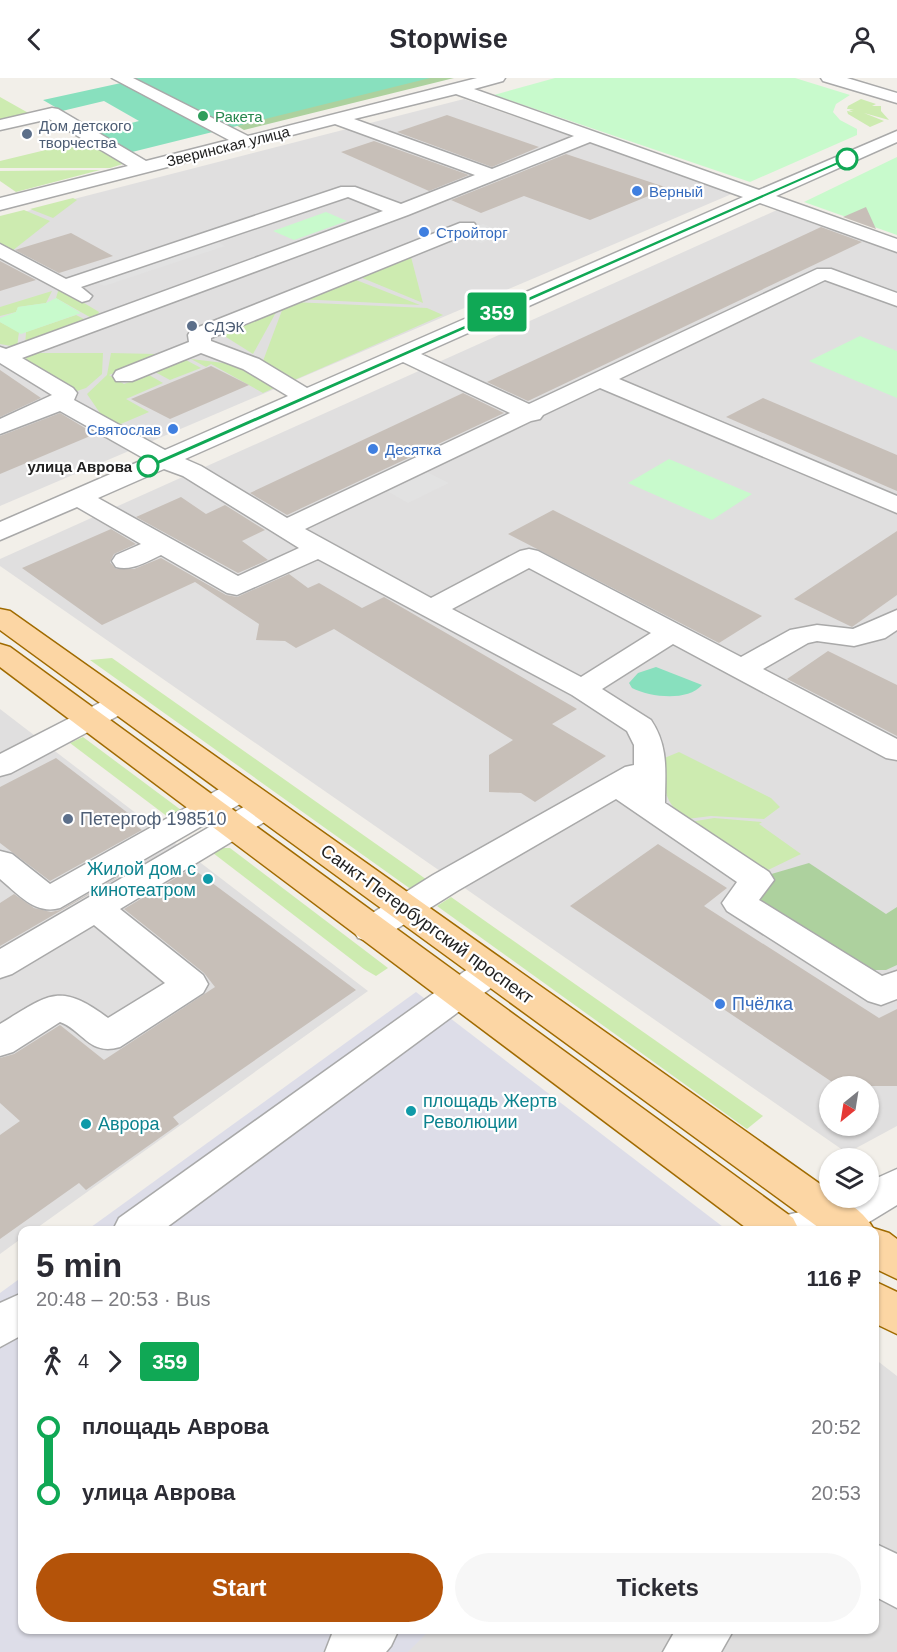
<!DOCTYPE html>
<meta charset="utf-8">
<style>
body{margin:0;font-family:Arial,sans-serif;background:#f7f7f7;color:#2b2b33;height:100vh;display:flex;flex-direction:column;font-size:22px;white-space:nowrap}
*{box-sizing:border-box;margin:0}
p{font-size:20px;color:#7c7c81}
.icon{flex:none;width:33px;height:33px;fill:none;stroke:currentColor;stroke-width:2;stroke-linecap:round;stroke-linejoin:round}
.map{position:relative;flex:1;overflow:hidden}
.side{position:absolute;left:18px;top:1148px;width:861px;height:408px;display:flex;flex-direction:column;background:#fff;border-radius:12px;box-shadow:0 2px 4px #0004}
.side>*{flex:none}
.badge{padding:0 12px;border-radius:4px;font-size:21px;line-height:39px}
.needle{width:39px;rotate:210deg}
.buttons{position:absolute;left:819px;top:998px;display:grid;gap:12px}
.buttons a{display:grid;place-items:center;width:60px;height:60px;border-radius:50%;background:#fff;box-shadow:0 2px 4px #0004;font-size:30px}
.map>.badge{position:absolute;translate:-50% -50%;box-shadow:0 0 0 3px #fff}
.legs{display:flex;align-items:center;gap:9px;height:66px;padding:0 18px;font-size:20px}
.legs p{margin-inline-start:auto}
.head{display:flex;align-items:center;justify-content:space-between;height:102px;padding:0 18px}
h1{font-size:33px;font-weight:700;line-height:45px}
.primary-button{display:flex;gap:12px;margin-top:auto;padding:12px 18px}
.primary-button a{flex:1;height:69px;border-radius:36px;background:#b45309;color:#fff;font-size:24px;font-weight:700;line-height:69px;text-align:center}
.primary-button a+a{background:#f7f7f7;color:#2b2b33}
ul{padding:0 18px;list-style:none}
li{display:flex;align-items:center;gap:21px;height:66px;font-size:22px}
li i{display:grid;place-items:center;width:9px;height:100%;margin:0 8px;background:currentColor}
li i::after{content:'';width:15px;height:15px;margin:-8px;border:4px solid;border-radius:50%;background:#fff}
li p{margin-inline-start:auto}
li:first-child i{background:linear-gradient(#0000 50%,currentColor 0)}
li:last-child i{background:linear-gradient(currentColor 50%,#0000 0)}
header{display:flex;justify-content:space-between;align-items:center;height:78px;padding:0 18px;background:#fff;font-size:27px;font-weight:700}
.map>svg:first-child{display:block}
.residential{fill:#e0dfdf;fill-rule:evenodd}
.grass{fill:#cdebb0}
.forest{fill:#add19e}
.park{fill:#c8facc}
.pitch{fill:#88e0be}
.parking{fill:#e2e2e2}
.plaza{fill:#dddde8}
.building{fill:#c7bfb8}
.lines{fill:none;stroke-linecap:round;stroke-linejoin:round}
.minor-casing{stroke:#a9a9a9;stroke-width:3}
.major-casing{stroke:#a06b00;stroke-width:3}
.minor{fill:#fff;fill-rule:evenodd}
.major{fill:#fcd6a4;fill-rule:evenodd}
.line-1{fill:#10a855;stroke:#fff;stroke-width:1.5}
.leisure-dot{fill:#2e9e5b;stroke:#fff;stroke-width:2}
.service-dot{fill:#5c6f8a;stroke:#fff;stroke-width:2}
.stop-1-dot{fill:#fff;stroke:#10a855;stroke-width:3}
.shop-dot{fill:#3f7fe0;stroke:#fff;stroke-width:2}
.culture-dot{fill:#0f9aa8;stroke:#fff;stroke-width:2}
.labels{text-anchor:middle;dominant-baseline:central;stroke-width:4.5;stroke-linejoin:round;paint-order:stroke}
.far-leisure-label{font-size:15px;fill:#27864d;stroke:#fff;text-anchor:start}
.far-service-label{font-size:15px;fill:#4e5e75;stroke:#fff;text-anchor:start}
.far-street-label{font-size:15px;fill:#222;stroke:#fff}
.far-shop-label{font-size:15px;fill:#366cbe;stroke:#fff;text-anchor:start}
.far-stop-label{font-size:15px;font-weight:bold;fill:#222;stroke:#fff;text-anchor:end}
.service-label{font-size:18px;fill:#4e5e75;stroke:#fff;text-anchor:start}
.culture-label{font-size:18px;fill:#0d838f;stroke:#fff;text-anchor:start}
.street-label{font-size:18px;fill:#222;stroke:#fff}
.shop-label{font-size:18px;fill:#366cbe;stroke:#fff;text-anchor:start}
</style>
<header><svg class="icon" aria-label="back" viewBox="0 0 24 24"><path d="M15 5l-7 7 7 7"/></svg>Stopwise<svg class="icon" aria-label="person" viewBox="0 0 24 24"><circle cx="12" cy="8" r="4"/><path d="M4 21q1-7 8-7t8 7"/></svg></header>
<div class="map">
<svg width="897" height="1574" viewBox="0 0 897 1574">
<rect width="100%" height="100%" fill="#f2efe9"/>
<g class="residential">
<polygon points="464,21 734,115 0,428 0,140"/>
<path d="M777 132 897 174V1048L847 1075 0 488V481ZM830 1008H868V1047H830Z"/>
<polygon points="0,631 368,913 34,1152 22,1152 22,1160 0,1176"/>
<polygon points="875,1281 897,1298 897,1574 398,1574 421,1551 874,1551"/>
</g>
<g class="grass">
<polygon points="0,19 32,37 0,44"/>
<polygon points="861,21 876,26 872,28 881,28 881,33 889,42 864,35 884,43 870,49 848,36 847,33 853,34 849,32 854,31 847,31 848,28"/>
<polygon points="87,62 126,85 110,90 0,90 0,83"/>
<polygon points="100,92 16,114 0,103 0,93"/>
<polygon points="73,120 77,122 53,140 30,131"/>
<polygon points="24,132 50,143 12,173 0,166 0,138"/>
<polygon points="410,175 423,225 355,197"/>
<polygon points="351,200 420,227 298,221"/>
<polygon points="59,210 99,234 95,242 56,220"/>
<polygon points="52,213 46,225 18,229 16,234 0,238 0,229"/>
<polygon points="292,224 427,230 443,237 292,303 263,283 284,227"/>
<polygon points="279,229 253,276 226,259 225,255 230,249"/>
<polygon points="76,237 90,244 25,268 26,254"/>
<polygon points="0,244 19,254 17,269 0,266"/>
<polygon points="29,275 103,275 102,296 86,310 74,314 24,284"/>
<polygon points="111,275 157,276 158,279 109,297 124,306 149,297 163,305 126,321 149,334 116,348 104,341 87,316 107,297"/>
<polygon points="191,281 232,286 276,309 263,315 211,286 206,289"/>
<polygon points="186,282 201,290 170,302 155,294"/>
<polygon points="112,580 430,804 412,812 90,582"/>
<polygon points="83,659 181,732 168,739 70,665"/>
<path d="M679 674 771 720 780 729 764 741 711 738 687 741C662 723 665 711 662 681Z"/>
<polygon points="714,740 762,744 759,746 801,776 764,794 690,744"/>
<polygon points="220,770 230,770 388,890 376,898 364,891 213,775"/>
<polygon points="451,819 763,1038 747,1051 437,828"/>
</g>
<g class="forest">
<polygon points="406,0 454,0 244,52 228,42"/>
<polygon points="809,785 886,836 897,829 897,887 886,892 869,892 752,820 768,797"/>
</g>
<g class="park">
<polygon points="555,0 795,0 850,17 836,26 833,34 840,42 857,51 857,57 750,104 494,17"/>
<polygon points="897,79 897,157 804,124"/>
<polygon points="326,134 347,143 294,162 273,153"/>
<polygon points="56,220 81,235 21,256 0,244 0,240 16,234 18,229 46,225"/>
<polygon points="860,258 897,273 897,320 809,283"/>
<polygon points="669,381 752,416 712,442 628,405"/>
</g>
<g class="pitch">
<polygon points="113,0 430,0 128,75 93,55 139,43 104,23 62,33 43,22 121,5"/>
<path d="M656 589 702 607C687 624 650 619 632 610L629 605 638 595Z"/>
</g>
<g class="parking">
<polygon points="483,146 505,155 481,165 459,156"/>
<polygon points="214,162 225,168 104,208 93,202"/>
<polygon points="427,394 449,405 408,425 387,413"/>
</g>
<g class="plaza">
<polygon points="416,914 727,1152 87,1152"/>
<polygon points="22,1199 22,1551 431,1551 408,1574 0,1574 0,1215"/>
</g>
<g class="building">
<polygon points="447,37 539,69 492,89 397,54"/>
<polygon points="374,63 469,97 429,113 341,74"/>
<polygon points="566,76 668,110 590,142 524,118 481,135 451,122"/>
<polygon points="866,129 876,151 843,139"/>
<polygon points="821,149 862,164 528,323 487,304"/>
<polygon points="71,155 113,178 59,195 15,172"/>
<polygon points="0,183 36,202 0,213"/>
<polygon points="211,288 249,307 170,341 131,321"/>
<polygon points="0,292 41,320 0,339"/>
<polygon points="463,315 504,335 287,437 250,415"/>
<polygon points="763,320 897,377 897,413 726,339"/>
<polygon points="60,335 95,356 0,396 0,358"/>
<polygon points="181,419 206,436 225,427 265,452 242,463 268,482 238,495 136,439"/>
<polygon points="553,432 762,538 719,565 508,456"/>
<polygon points="111,451 136,466 114,476 110,484 116,491 134,491 161,480 226,517 237,519 289,496 308,510 319,505 362,530 384,519 577,631 552,646 606,678 535,724 521,715 489,714 489,677 513,662 334,551 296,570 285,563 256,562 259,546 195,504 102,547 22,490"/>
<polygon points="897,453 897,517 852,549 794,521"/>
<polygon points="828,573 897,607 897,658 787,601"/>
<polygon points="56,680 141,745 136,748 142,752 50,803 0,765 0,709"/>
<polygon points="658,766 727,810 704,828 879,940 897,931 897,1008 838,1008 570,828"/>
<polygon points="167,771 0,868 0,825 14,816 34,830 51,834 60,832"/>
<polygon points="192,790 356,912 173,1039 179,1046 86,1112 79,1105 0,1161 0,1057 20,1043 0,1025 0,980 14,976 60,947 104,982 215,909 204,895 124,831"/>
</g>
<g class="lines">
<defs>
<g id="minor">
<path d="M112 0H133L248 58 477 0H505L503 3 474 11 759 112 897 53V64L776 118 897 161V174L760 125 421 276 529 326 817 191H831L897 215V228L825 202 619 301 897 418V435L600 310 543 337 540 341 531 343 305 451 431 520 520 473 529 471 538 473 741 579 790 552 817 547 853 551 897 532V552L885 560 854 568 817 563 808 565 763 591 897 661V682L886 680 673 566 602 611 651 642C669 669 665 693 665 725L769 794 774 802 759 822 882 898 897 893V921L881 927 868 923 727 833 722 825 737 804 616 721 457 813 382 860 370 864 358 860 353 852 358 844 433 797 625 689 634 687V667L627 653 572 617 318 481 237 517 227 515 161 477C146 484 132 493 116 489L112 483 116 477 141 466 77 429 0 462V444L145 381 60 333 0 356V341L52 317 0 285V269L6 271 383 133 348 119 81 209 92 218 89 222 82 224 0 180V166L66 201 341 109H355L401 126 475 97 335 46 0 132V120L128 88 49 41 0 52V42L52 30 58 31 146 83 229 62ZM456 16 574 58 492 91 354 41ZM590 64 743 119 307 310 259 281 211 263V260L474 153 477 149 474 145H460L191 252 188 257 189 264 116 293 113 298 116 303H132L201 275 243 291 288 318 165 372 74 322 77 315 73 310 22 280 408 137ZM403 284 510 335 287 440 201 388 185 381ZM164 391 183 398 299 470 238 498 98 420ZM529 490 651 555 581 599 452 531Z"/>
<polygon points="821,0 847,0 897,15 897,25 823,3"/>
<polygon points="119,617 129,620 134,626 129,632 11,695 0,698 0,676 109,620"/>
<path d="M241 702 252 705 257 712 252 719 60 830C35 837 18 816 0 801V773L12 776 50 806 230 705Z"/>
<path d="M265 720 276 723 281 730 276 737 120 831 203 897 208 906 203 915 120 969C89 978 84 953 60 944L13 974 0 978V946C48 917 59 903 108 940L165 905 94 847 12 896 0 900V871L254 723Z"/>
<polygon points="491,879 503,883 509,892 503,901 163,1152 113,1152 119,1140 479,883"/>
<polygon points="897,1091 897,1127 856,1152 768,1152 774,1140 830,1127 844,1119 868,1119 868,1104"/>
<polygon points="22,1215 22,1257 0,1269 0,1225"/>
<polygon points="874,1465 897,1476 897,1530 874,1518"/>
<polygon points="338,1551 399,1551 391,1568 386,1574 325,1574 332,1556"/>
<polygon points="676,1551 734,1551 721,1574 663,1574"/>
</g>
<g id="major">
<path d="M0 531 10 533 830 1113V1119C846 1119 866 1137 873 1150L889 1155 897 1161V1201L874 1190V1152H822L0 552Z"/>
<polygon points="0,566 10,569 793,1140 799,1152 749,1152 0,589"/>
<polygon points="874,1203 897,1214 897,1256 874,1245"/>
</g>
</defs>
<use href="#minor" class="minor-casing"/>
<use href="#major" class="major-casing"/>
<use href="#minor" class="minor"/>
<use href="#major" class="major"/>
</g>
<polygon class="line-1" points="847,79 849,82 151,390 144,388"/>
<circle class="leisure-dot" cx="203" cy="38" r="6"/>
<g class="service-dot">
<circle cx="27" cy="56" r="6"/>
<circle cx="192" cy="248" r="6"/>
<circle cx="68" cy="741" r="6"/>
</g>
<g class="stop-1-dot">
<circle cx="847" cy="81" r="10"/>
<circle cx="148" cy="388" r="10"/>
</g>
<g class="shop-dot">
<circle cx="637" cy="113" r="6"/>
<circle cx="424" cy="154" r="6"/>
<circle cx="173" cy="351" r="6"/>
<circle cx="373" cy="371" r="6"/>
<circle cx="720" cy="926" r="6"/>
</g>
<g class="culture-dot">
<circle cx="208" cy="801" r="6"/>
<circle cx="411" cy="1033" r="6"/>
<circle cx="86" cy="1046" r="6"/>
</g>
<g class="labels">
<g class="far-leisure-label">
<text x="215" y="38">Ракета</text>
</g>
<g class="far-service-label">
<text x="39" y="47">Дом детского<tspan x="39" dy="17">творчества</tspan></text>
<text x="204" y="248">СДЭК</text>
</g>
<g class="far-street-label">
<text transform="translate(228 68) rotate(-14)">Зверинская улица</text>
</g>
<g class="far-shop-label">
<text x="649" y="113">Верный</text>
<text x="436" y="154">Стройторг</text>
<text x="161" y="351" text-anchor="end">Святослав</text>
<text x="385" y="371">Десятка</text>
</g>
<g class="far-stop-label">
<text x="132" y="388">улица Аврова</text>
</g>
<g class="service-label">
<text x="80" y="741">Петергоф 198510</text>
</g>
<g class="culture-label">
<text x="196" y="791" text-anchor="end">Жилой дом с<tspan x="196" dy="21">кинотеатром</tspan></text>
<text x="423" y="1023">площадь Жертв<tspan x="423" dy="21">Революции</tspan></text>
<text x="98" y="1046">Аврора</text>
</g>
<g class="street-label">
<text transform="translate(427 846) rotate(36)">Санкт-Петербургский проспект</text>
</g>
<g class="shop-label">
<text x="732" y="926">Пчёлка</text>
</g>
</g>
</svg>
<div class="buttons">
<a><svg class="needle" viewBox="-14 -14 28 28"><path d="M0-13l5 13h-10z" fill="#e53935"/><path d="M0 13l5-13h-10z" fill="#7c7c81"/></svg></a>
<a><svg class="icon" aria-label="layers" viewBox="0 0 24 24"><path d="M12 4l9 5-9 5-9-5zM3 14l9 5 9-5"/></svg></a>
</div>
<b class="badge" style="left:497px;top:234px;background:#10a855;color:#fff">359</b>
<section class="side">
<div class="head"><div><h1>5 min</h1><p>20:48 – 20:53 · Bus</p></div><b>116 ₽</b></div>
<div class="legs"><svg class="icon" aria-label="walk" viewBox="0 0 24 24"><circle cx="13" cy="4" r="2"/><path d="M13 8l-2 6 4 7M11 14l-3 7M7 12l3-4h3l4 4"/></svg>4<svg class="icon" aria-label="forward" viewBox="0 0 24 24"><path d="M9 5l7 7-7 7"/></svg><b class="badge" style="background:#10a855;color:#fff">359</b></div>
<ul>
<li><i style="color:#10a855"></i><b>площадь Аврова</b><p>20:52</p></li>
<li><i style="color:#10a855"></i><b>улица Аврова</b><p>20:53</p></li>
</ul>
<div class="primary-button"><a>Start</a><a>Tickets</a></div>
</section>
</div>
